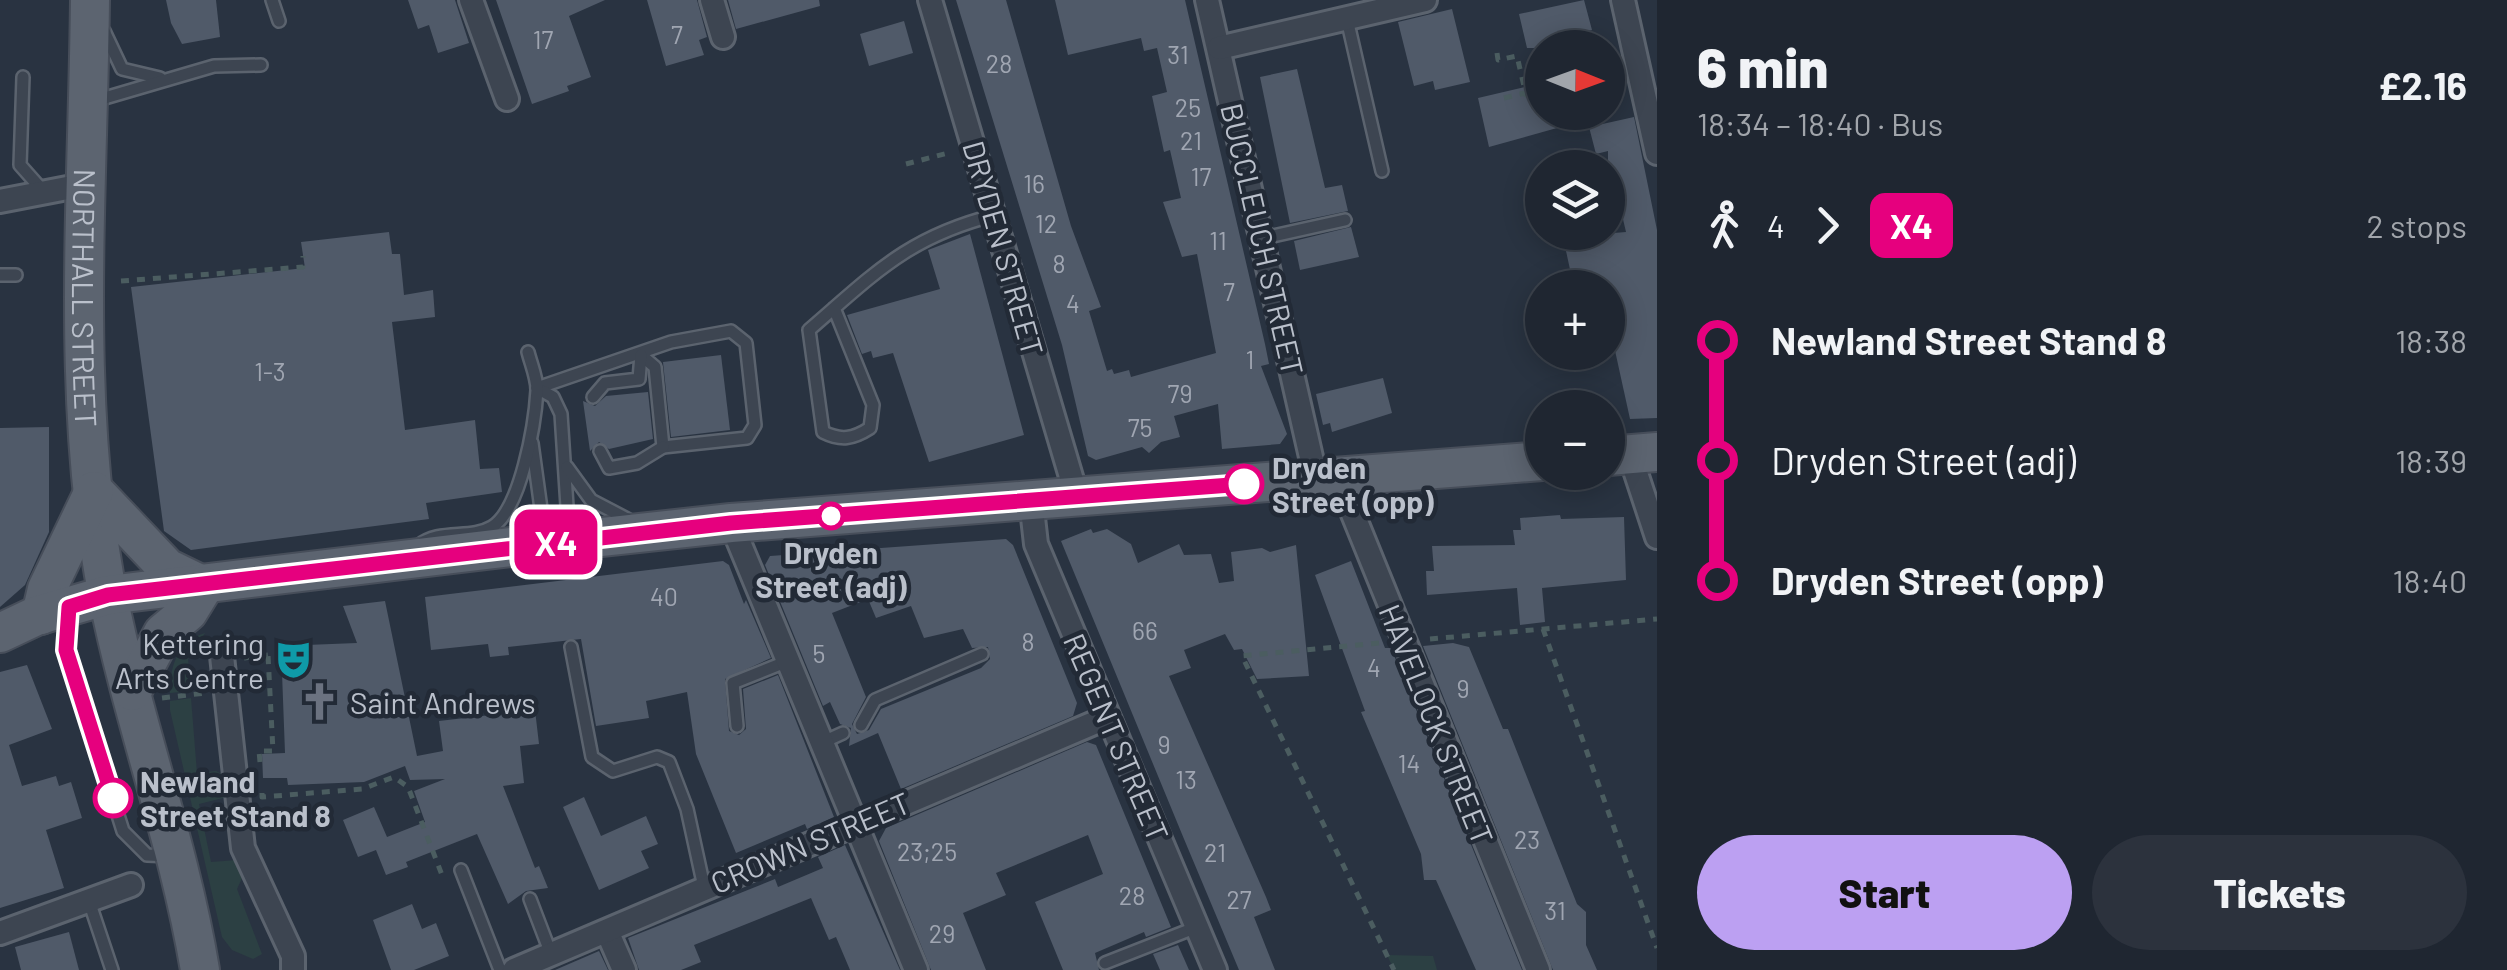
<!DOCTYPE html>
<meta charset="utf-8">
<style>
body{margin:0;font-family:Barlow,sans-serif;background:#2c323d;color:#f1f3f6;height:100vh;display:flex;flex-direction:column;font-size:38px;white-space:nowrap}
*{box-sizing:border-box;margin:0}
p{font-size:32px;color:#a1a5ab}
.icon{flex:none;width:55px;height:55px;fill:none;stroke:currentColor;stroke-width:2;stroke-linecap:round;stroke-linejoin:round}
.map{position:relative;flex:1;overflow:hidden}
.details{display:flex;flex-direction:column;background:#1f2631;width:850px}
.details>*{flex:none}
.badge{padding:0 20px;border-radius:15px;font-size:35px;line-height:65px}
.needle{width:65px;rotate:91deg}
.tools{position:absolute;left:1525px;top:30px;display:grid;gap:20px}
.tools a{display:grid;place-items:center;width:100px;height:100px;border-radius:50%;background:#1f2631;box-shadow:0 5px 25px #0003,0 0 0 2px #3c434d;font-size:50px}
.map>.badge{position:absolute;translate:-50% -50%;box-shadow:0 0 0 5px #fff}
.legs{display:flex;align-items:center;gap:15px;height:110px;padding:0 40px;font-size:32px}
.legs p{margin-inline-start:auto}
.summary{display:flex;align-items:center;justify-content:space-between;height:170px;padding:0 40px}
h1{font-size:55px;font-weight:800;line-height:75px}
.button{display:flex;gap:20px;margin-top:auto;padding:20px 40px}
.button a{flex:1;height:115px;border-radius:60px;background:#bca0f2;color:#111;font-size:40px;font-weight:800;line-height:115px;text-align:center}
.button a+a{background:#2c323d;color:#f1f3f6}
ul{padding:0 40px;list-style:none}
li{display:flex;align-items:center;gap:35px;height:120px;font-size:38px}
li i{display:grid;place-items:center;width:15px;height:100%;margin:0 12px;background:currentColor}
li i::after{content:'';width:25px;height:25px;margin:-12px;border:8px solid;border-radius:50%;background:#1f2631}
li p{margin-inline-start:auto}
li:first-child i{background:linear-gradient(#0000 50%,currentColor 0)}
li:last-child i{background:linear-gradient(currentColor 50%,#0000 0)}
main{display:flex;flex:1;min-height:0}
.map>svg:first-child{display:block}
.green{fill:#2c4043}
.building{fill:#505a69;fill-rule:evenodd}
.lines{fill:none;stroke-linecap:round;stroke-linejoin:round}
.lane-casing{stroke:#5b636e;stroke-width:16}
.street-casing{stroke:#5b636e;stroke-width:28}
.primary-casing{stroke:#474e5a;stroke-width:42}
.path{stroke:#4b5d60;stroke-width:5;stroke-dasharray:8 8;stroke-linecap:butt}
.lane{stroke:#3d4551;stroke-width:11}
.street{stroke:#3d4551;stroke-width:22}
.primary{stroke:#5c6470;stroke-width:38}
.line-1-casing{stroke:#fff;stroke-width:22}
.line-1{stroke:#e6007e;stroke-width:15}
.stop-1-dot{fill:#fff;stroke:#e6007e;stroke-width:5}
.labels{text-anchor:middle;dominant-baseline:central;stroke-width:9;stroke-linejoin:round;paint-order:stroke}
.number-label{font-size:25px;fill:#a0a6b2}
.street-label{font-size:30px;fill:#bac0cb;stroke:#222a36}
.stop-label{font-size:30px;font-weight:bold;fill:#bac0cb;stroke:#222a36;text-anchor:start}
.poi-label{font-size:30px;fill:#bac0cb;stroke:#222a36;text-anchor:end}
</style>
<main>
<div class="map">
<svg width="1657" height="970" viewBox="0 0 1657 970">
<rect width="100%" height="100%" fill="#293341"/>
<g class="green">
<path d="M205 633 188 659 191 691 170 693C170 666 177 642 205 633Z"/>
<polygon points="191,698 197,773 216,771 227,777 227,797 199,804 211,862 237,860 244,874 237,889 262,954 253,959 232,950 222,937 170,710 170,701"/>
<polygon points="1387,955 1433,956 1437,970 1394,970"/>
</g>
<g class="building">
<polygon points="166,0 216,0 220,37 182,44 171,23"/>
<polygon points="408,0 455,0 469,43 438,53 429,25 418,29"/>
<polygon points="496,0 605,0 569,16 591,77 567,86 569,91 532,104"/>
<polygon points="647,0 697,0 707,37 699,40 704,55 666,66"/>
<polygon points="728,0 819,0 820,6 736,29"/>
<polygon points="956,0 1006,0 1071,226 1101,307 1089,311 1107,371 1112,369 1114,374 1129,370 1131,377 1216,353 1197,254 1182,257 1163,202 1181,198 1170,150 1164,152 1152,96 1167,92 1157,48 1144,51 1141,38 1068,55 1055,0 1185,0 1265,344 1269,364 1261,366 1287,434 1280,444 1222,449 1218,404 1174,416 1180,437 1161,442 1149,453 1142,447 1096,460 1088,456 1062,345"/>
<polygon points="1584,0 1592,30 1558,39 1561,48 1527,48 1519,14"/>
<polygon points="1452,9 1470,82 1435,90 1433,81 1414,86 1398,22"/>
<polygon points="904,21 913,53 869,66 860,34"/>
<polygon points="1297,69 1325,188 1342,185 1348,211 1290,223 1260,77"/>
<polygon points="1542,83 1542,112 1581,112 1582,121 1489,147 1478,98"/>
<polygon points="1634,117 1657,230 1657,418 1630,419 1614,346 1608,347 1608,288 1574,288 1563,237 1626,232 1615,185 1608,186 1608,151 1596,154 1589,127"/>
<polygon points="1351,227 1359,257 1300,270 1294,241"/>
<polygon points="389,232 392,254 400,254 404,295 433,290 435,317 392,322 405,430 475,420 480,469 499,468 502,492 426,503 429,519 191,550 164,531 131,287 305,268 301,242"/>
<polygon points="970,234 1024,435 929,462 893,353 873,358 871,351 862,354 847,315 940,289 928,250"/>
<polygon points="721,355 730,430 671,437 663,362"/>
<polygon points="1383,378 1392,413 1332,432 1330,423 1323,425 1316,394"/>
<polygon points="648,392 653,439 609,449 599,442 590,451 583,401 595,406 606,396"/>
<polygon points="49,427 49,532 25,585 0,607 0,428"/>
<polygon points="1560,515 1561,519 1624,517 1626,580 1542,588 1545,622 1520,625 1517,588 1427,595 1426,571 1434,571 1432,546 1515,545 1513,530 1521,530 1520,518"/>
<polygon points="1091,529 1093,533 1107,529 1131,544 1138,563 1179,544 1184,555 1211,554 1219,583 1234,581 1231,552 1262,548 1270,552 1296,545 1309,676 1257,679 1242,649 1234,650 1225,634 1184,650 1191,668 1169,676 1266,897 1271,910 1254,917 1275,970 1239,970 1184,839 1061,541"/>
<path d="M1006 539 1013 545 1077 703 1073 716 901 789 878 733 849 746 851 728 840 724 830 702 823 706 765 565 770 556ZM868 599 876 618 911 606 924 638 963 629 972 648 988 647 990 659 981 668 881 709 869 730 857 734 852 724 866 697 832 613Z"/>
<polygon points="723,561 729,565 744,604 746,600 771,658 725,679 729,731 739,735 746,729 743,689 778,675 834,817 807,829 805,824 736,853 696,754 687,692 646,701 649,718 596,726 581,639 508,647 509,655 490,657 488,644 431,650 425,597"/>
<polygon points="1351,561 1385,648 1391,648 1522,970 1476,970 1436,880 1424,880 1421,854 1361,712 1365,711 1315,575"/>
<polygon points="385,601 417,756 443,751 439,721 535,710 539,744 520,746 524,783 503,786 535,868 539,866 548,888 526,891 508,904 477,834 406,862 408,867 386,875 376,850 358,857 343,820 374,807 387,837 425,822 414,791 445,779 410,780 405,766 364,782 288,785 287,778 263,778 262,754 285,753 281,646 357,643 343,606"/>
<polygon points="1453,643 1469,647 1503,729 1508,729 1577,904 1586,912 1586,945 1597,970 1553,970 1423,646"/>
<polygon points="27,665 52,729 9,745 22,786 56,776 59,786 71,782 82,818 46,830 64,888 0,908 0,672"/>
<polygon points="1087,742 1096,745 1171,927 1146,937 1144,932 1095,953 1099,970 1063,970 1035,902 1103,874 1088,835 996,873 1006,895 963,913 986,970 931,970 879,841 886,828"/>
<polygon points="584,797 601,836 646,816 658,844 641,851 649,868 599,890 563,807"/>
<polygon points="845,845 900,970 850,970 836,937 829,940 811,898 694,945 701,962 681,970 639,970 628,938 775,879 778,887 823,868 818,857"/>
<polygon points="412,904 422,929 436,923 449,956 414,970 391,970 373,920"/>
<polygon points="69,932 79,970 21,970 15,947"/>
<polygon points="1178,945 1189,970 1160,970 1153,954"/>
<polygon points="599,951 608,970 555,970"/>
</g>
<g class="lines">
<defs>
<g id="lane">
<polyline points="272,0 279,21"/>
<polyline points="1347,19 1382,171"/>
<polyline points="104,31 122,69 160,78"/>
<polyline points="23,77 20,165 44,192"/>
<polyline points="91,102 214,66 261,65"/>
<polyline points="1264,238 1345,220"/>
<polyline points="0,275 16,275"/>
<path d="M834 308 873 405 870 428C853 439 841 441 823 432L809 330C875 273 908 237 995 215"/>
<polyline points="537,388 671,342 731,331 746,343 755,425 747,438 663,447 655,367 641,355"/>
<polyline points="537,388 553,397 561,414 569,537"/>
<polyline points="593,397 605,383 639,379 641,355"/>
<polyline points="532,443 545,538"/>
<polyline points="600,451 609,468 637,463 663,447"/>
<polyline points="567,467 591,500 631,521"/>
<path d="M418 546C439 528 470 540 492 527 521 509 535 424 537 390 537 378 531 364 528 352"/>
<polyline points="67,616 66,650 123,831 147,855 170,856"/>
<polyline points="571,647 592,757 613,771 657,757 669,762 687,809 704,887"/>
<polyline points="861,725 875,700 982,654"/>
<polyline points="737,726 733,683 788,661"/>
<polyline points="821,743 843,733"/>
<polyline points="461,870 500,970"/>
<polyline points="530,899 551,954"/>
<polyline points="90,904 112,970"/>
<polyline points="1105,963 1197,927"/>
</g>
<g id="street">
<polyline points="471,0 507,99"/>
<polyline points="712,0 723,37"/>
<polyline points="930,0 1077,497"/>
<polyline points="1207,0 1316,479"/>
<polyline points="1623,0 1657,153"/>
<polyline points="1219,48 1425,0"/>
<polyline points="0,201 88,184"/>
<polyline points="1630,455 1657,537"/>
<polyline points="1338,477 1538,970"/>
<polyline points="1031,500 1036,544 1215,970"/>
<polyline points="731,523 916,970"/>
<polyline points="222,656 243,848 293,956 293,970"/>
<polyline points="607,931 624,970"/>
<polyline points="0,933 131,885"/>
<polyline points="514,970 1108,717"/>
</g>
<g id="primary">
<path id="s1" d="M90 0C88 195 70 405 108 596 133 722 179 843 200 970"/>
<polyline points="1608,456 1657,452"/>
<polyline points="94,491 167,568 204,586"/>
<polyline points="41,615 47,589 94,491"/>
<polyline points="0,633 36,616 108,595 528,545 731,523 1542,461"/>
<polyline points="132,691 163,633 188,612 204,586"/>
</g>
</defs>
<use href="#lane" class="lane-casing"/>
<use href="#street" class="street-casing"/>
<use href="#primary" class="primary-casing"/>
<g class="path">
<polyline points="1497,53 1498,60 1517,56 1526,95 1538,92"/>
<polyline points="1504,98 1525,93"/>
<polyline points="906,164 952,152"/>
<polyline points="121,281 303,267 303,256"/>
<polyline points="1543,629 1657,948"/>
<polyline points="1430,639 1657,619"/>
<polyline points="1379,643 1242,656 1394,970"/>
<polyline points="244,658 268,655"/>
<polyline points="162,698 206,693"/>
<polyline points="260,762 259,751 273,751 268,655"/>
<polyline points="262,793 262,797 362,789 394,777 408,787 442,875"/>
</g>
<use href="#lane" class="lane"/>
<use href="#street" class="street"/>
<use href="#primary" class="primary"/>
</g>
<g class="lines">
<defs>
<polyline id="line-1" points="113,798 66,650 69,607 108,595 731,523 1244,484"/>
</defs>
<use href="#line-1" class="line-1-casing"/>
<use href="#line-1" class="line-1"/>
</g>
<defs>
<symbol id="theatre-bare" viewBox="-9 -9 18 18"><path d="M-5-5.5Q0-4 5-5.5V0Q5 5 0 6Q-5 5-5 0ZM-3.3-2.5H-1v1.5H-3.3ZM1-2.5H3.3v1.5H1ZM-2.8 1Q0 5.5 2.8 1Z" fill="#0f9aa8" stroke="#222a36" stroke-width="2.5" paint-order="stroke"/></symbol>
<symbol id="church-bare" viewBox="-9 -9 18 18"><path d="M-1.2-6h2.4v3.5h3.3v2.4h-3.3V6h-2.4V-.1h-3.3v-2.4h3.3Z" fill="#6b7280" stroke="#222a36" stroke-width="2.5" paint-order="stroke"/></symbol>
</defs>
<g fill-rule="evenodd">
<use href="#theatre-bare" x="266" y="632" width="55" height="55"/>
<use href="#church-bare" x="292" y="674" width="55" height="55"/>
</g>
<g class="stop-1-dot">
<circle cx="1244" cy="484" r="18"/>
<circle cx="831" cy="516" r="12"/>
<circle cx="113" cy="798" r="18"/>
</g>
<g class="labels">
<g class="number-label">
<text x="677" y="34">7</text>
<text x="543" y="39">17</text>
<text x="1178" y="54">31</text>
<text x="999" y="63">28</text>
<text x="1188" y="107">25</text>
<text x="1191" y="140">21</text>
<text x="1201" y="176">17</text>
<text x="1034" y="183">16</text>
<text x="1046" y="223">12</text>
<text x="1218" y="240">11</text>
<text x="1059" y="263">8</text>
<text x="1229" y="291">7</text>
<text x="1073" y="303">4</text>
<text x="1250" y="359">1</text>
<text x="270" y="371">1-3</text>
<text x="1180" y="393">79</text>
<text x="1140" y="427">75</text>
<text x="664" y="596">40</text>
<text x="1145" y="630">66</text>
<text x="1028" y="641">8</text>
<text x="819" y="653">5</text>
<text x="1374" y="667">4</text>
<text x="1463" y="688">9</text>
<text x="1164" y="744">9</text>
<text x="1409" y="763">14</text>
<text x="1186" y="779">13</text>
<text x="1527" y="839">23</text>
<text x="927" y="851">23;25</text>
<text x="1215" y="852">21</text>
<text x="1132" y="895">28</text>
<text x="1239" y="899">27</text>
<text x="1555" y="910">31</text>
<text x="942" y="933">29</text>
</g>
<g class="street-label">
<text transform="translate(1263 239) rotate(77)">BUCCLEUCH STREET</text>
<text transform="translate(1004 248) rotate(74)">DRYDEN STREET</text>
<text stroke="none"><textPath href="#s1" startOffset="298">NORTHALL STREET</textPath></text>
<text transform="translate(1437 724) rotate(68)">HAVELOCK STREET</text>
<text transform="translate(1117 737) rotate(67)">REGENT STREET</text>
<text transform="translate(810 842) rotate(-23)">CROWN STREET</text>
</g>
<g class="stop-label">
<text x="1272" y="467">Dryden<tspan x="1272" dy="34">Street (opp)</tspan></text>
<text x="831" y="552" text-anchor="middle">Dryden<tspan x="831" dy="34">Street (adj)</tspan></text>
<text x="140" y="781">Newland<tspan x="140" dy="34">Street Stand 8</tspan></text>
</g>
<g class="poi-label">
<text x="264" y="643">Kettering<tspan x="264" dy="34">Arts Centre</tspan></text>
<text x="350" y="702" text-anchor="start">Saint Andrews</text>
</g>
</g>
</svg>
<div class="tools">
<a><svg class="needle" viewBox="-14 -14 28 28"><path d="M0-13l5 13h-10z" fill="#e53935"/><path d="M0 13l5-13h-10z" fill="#a1a5ab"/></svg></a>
<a><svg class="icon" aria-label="layers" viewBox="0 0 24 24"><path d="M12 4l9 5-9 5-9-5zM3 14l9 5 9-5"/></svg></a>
<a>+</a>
<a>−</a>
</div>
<b class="badge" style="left:556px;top:542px;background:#e6007e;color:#fff">X4</b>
</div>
<section class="details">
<div class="summary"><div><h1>6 min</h1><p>18:34 – 18:40 · Bus</p></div><b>£2.16</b></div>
<div class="legs"><svg class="icon" aria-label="walk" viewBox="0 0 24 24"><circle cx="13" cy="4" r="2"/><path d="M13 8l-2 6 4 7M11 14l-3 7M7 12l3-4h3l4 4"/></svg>4<svg class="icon" aria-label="forward" viewBox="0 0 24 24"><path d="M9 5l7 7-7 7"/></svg><b class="badge" style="background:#e6007e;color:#fff">X4</b><p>2 stops</p></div>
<ul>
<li><i style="color:#e6007e"></i><b>Newland Street Stand 8</b><p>18:38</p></li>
<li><i style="color:#e6007e"></i><span>Dryden Street (adj)</span><p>18:39</p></li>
<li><i style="color:#e6007e"></i><b>Dryden Street (opp)</b><p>18:40</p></li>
</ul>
<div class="button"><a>Start</a><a>Tickets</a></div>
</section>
</main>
